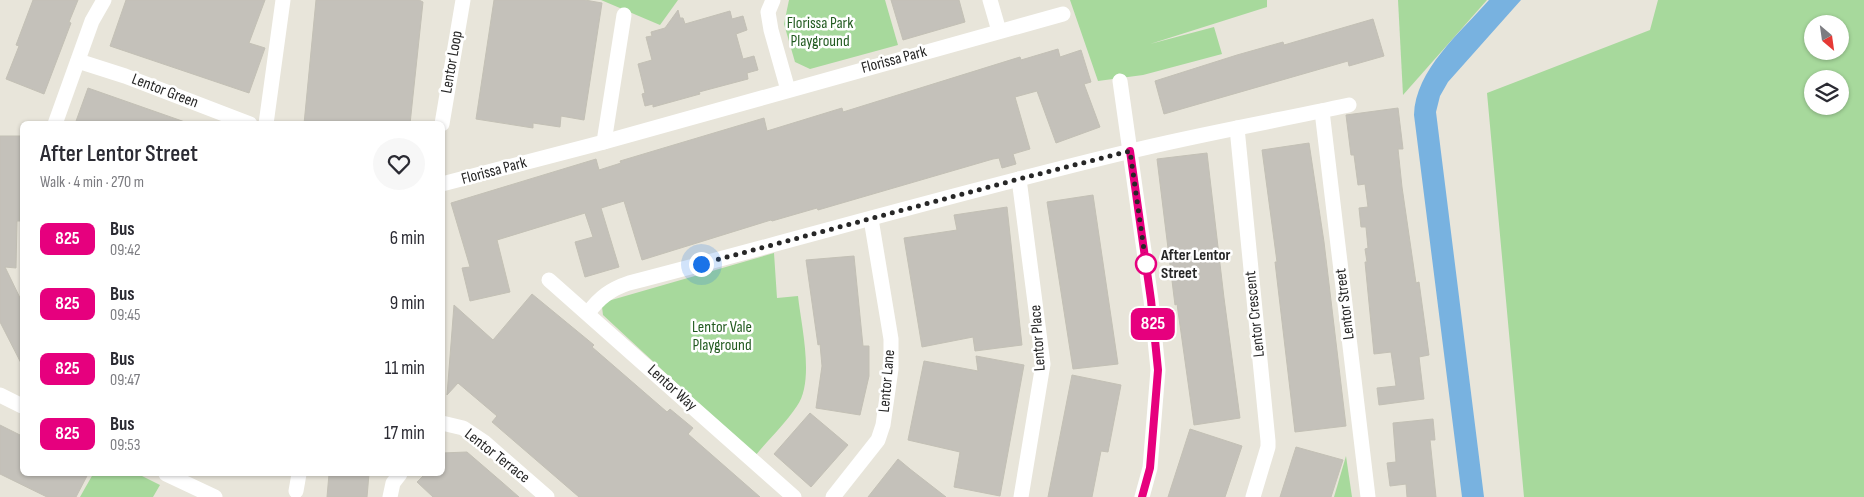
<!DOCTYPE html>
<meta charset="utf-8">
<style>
body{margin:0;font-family:"Sofia Sans Condensed",sans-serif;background:#f7f7f7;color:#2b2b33;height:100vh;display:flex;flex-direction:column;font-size:19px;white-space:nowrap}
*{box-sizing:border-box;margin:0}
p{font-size:16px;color:#7c7c81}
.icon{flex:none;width:28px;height:28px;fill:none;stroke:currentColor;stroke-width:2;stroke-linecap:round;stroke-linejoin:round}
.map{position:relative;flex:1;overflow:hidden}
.details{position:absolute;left:20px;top:121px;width:425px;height:355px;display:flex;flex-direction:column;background:#fff;border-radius:8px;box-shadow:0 1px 4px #0004}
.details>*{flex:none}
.badge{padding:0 10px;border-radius:8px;font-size:18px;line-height:32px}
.needle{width:32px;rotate:151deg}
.buttons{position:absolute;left:1804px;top:15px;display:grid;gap:10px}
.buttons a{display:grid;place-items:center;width:45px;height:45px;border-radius:50%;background:#fff;box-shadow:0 1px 4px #0004;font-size:25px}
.you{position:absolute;width:25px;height:25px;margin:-12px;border:4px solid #fff;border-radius:50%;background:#1a73e8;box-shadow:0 0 0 8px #1a73e833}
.map>.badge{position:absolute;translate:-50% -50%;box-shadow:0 0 0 2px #fff}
.round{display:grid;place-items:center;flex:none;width:52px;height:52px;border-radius:26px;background:#f7f7f7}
.head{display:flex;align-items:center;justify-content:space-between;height:85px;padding:0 20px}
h1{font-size:24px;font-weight:600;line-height:38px}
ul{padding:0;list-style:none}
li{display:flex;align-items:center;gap:15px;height:65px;padding:0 20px}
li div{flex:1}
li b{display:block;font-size:19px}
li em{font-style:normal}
li .badge{min-width:55px;font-weight:700;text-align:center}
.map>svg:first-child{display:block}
.green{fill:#a7d99c;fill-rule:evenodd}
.water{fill:#78b2e0}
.building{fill:#c4c1ba;stroke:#c3c0b5}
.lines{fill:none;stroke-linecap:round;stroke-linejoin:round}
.minor{stroke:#fff;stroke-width:15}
.line-casing{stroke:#fff;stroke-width:11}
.line{stroke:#e6007e;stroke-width:8}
.walk{stroke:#272727;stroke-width:5;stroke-dasharray:0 9}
.stop-dot{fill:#fff;stroke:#e6007e;stroke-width:2.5}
.labels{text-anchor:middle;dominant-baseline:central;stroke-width:5;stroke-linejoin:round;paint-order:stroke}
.park-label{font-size:16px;fill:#235b21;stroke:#fff}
.street-label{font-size:16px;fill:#272727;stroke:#fff}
.stop-label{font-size:16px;font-weight:bold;fill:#272727;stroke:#fff;text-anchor:start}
</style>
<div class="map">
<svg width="1864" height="497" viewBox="0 0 1864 497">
<rect width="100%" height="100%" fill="#e8e5da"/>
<g class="green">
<polygon points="601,0 678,0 660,25"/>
<polygon points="789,0 885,0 898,45 810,69 795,62 784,24"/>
<polygon points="1070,0 1267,0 1267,7 1150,44 1214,27 1222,54 1143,75 1098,81"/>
<polygon points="1398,0 1487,0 1403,95"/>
<path d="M1658 0H1864V497H1524L1487 93 1650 30ZM1812 24H1840V51H1812ZM1812 79H1840V106H1812Z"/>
<path d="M774 253 777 298 798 296C801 325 815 381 797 406 785 424 768 440 755 456L603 315 602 307 608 301Z"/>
<polygon points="1346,456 1352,497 1334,497"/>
<polygon points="93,474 138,474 160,485 153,497 80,497"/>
</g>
<path class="water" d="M1489 0H1521L1448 82 1440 96 1436 112 1484 497H1462L1414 115C1415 70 1461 32 1489 0Z"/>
<g class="building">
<polygon points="33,0 78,0 69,22 71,23 44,94 6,79 19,46 16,45"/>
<polygon points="126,0 265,0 249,43 265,48 249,93 110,46"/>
<polygon points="316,0 419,0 423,2 410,124 304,124"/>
<polygon points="494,0 585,0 602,3 584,120 561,116 560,127 533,123 533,128 476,119"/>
<polygon points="891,0 959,0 965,22 903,40"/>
<polygon points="678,10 680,18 683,18 685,24 730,11 732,19 743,16 747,30 736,34 743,59 754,56 758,70 747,73 748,79 699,92 700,94 653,107 653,104 645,106 642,94 645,93 638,64 652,60 646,37 652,36 651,32 665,28"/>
<polygon points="1373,19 1384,56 1349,66 1348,61 1164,114 1155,81 1237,55 1283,42 1284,45"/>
<polygon points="1058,49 1060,57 1081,50 1091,82 1084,84 1100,127 1056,143 1037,91 1015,97 1030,149 1013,154 1016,164 1002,168 999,158 993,159 818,210 817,208 772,221 771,220 642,260 624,201 601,208 619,267 585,277 575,242 593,237 585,213 497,240 510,292 470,301 462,268 470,267 451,203 596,159 599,170 621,163 620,161 764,118 767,131 842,108 843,112 1020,57 1021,60"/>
<polygon points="88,88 185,122 185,124 75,124"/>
<polygon points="1398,108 1403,149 1398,149 1402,187 1416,283 1419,282 1429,355 1419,357 1424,399 1379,405 1377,388 1396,386 1391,352 1374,354 1365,262 1367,262 1365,249 1368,248 1366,227 1361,227 1359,208 1368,207 1365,184 1358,185 1354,155 1351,155 1346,115"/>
<polygon points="0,136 22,136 20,221 17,221 16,268 5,267 22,302 22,365 0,322"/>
<polygon points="1309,143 1324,242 1346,426 1295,432 1275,262 1277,262 1262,150"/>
<polygon points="1207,153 1224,298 1240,418 1194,425 1177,304 1175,305 1157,159"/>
<polygon points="1093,195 1118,364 1073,369 1047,202"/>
<polygon points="1007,207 1022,345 975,351 973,337 922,347 904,238 957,230 954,215"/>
<polygon points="854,256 863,346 869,346 869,376 860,415 816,408 822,366 820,344 818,345 806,260"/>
<polygon points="532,294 594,345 592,347 667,412 670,409 693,428 688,434 760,497 579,497 492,422 497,416 458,383 447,395 454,305 493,340"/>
<polygon points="976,356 1024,365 1000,496 954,487 960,452 908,440 924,361 978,371"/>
<polygon points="1072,375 1121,385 1108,452 1101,451 1092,497 1048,497"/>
<polygon points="810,413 848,445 811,487 774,454"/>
<polygon points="1433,419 1435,440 1430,440 1436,497 1407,497 1406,484 1390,486 1387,463 1396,462 1393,423"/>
<polygon points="0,425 22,436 22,474 88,474 76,497 47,497 0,474"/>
<polygon points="1190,429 1242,446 1225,497 1168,497"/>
<polygon points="1296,447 1343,460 1331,497 1280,497"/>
<polygon points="467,452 503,483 519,497 433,497 417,482 425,474 442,474 442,453"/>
<polygon points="898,459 910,469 946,497 868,497"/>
<polygon points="329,474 369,474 367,497 327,497"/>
</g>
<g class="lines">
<g class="minor">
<polyline points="773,0 768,12 771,30 788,90"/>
<polyline points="990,0 999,31"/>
<polyline points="78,61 125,76 250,124"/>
<polyline points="1120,81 1151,300 1158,370 1150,468 1142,497"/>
<polyline points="1322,111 1368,497"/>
<polyline points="55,124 92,21 104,0"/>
<polyline points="266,124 283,0"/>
<polyline points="442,124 463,0"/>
<polyline points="1237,128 1268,441 1268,447 1253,497"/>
<polyline points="604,142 624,15"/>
<polyline points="1019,179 1043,364 1021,497"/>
<polyline points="442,184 604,142 1063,14"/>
<polyline points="549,280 794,497"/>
<path d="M588 313C600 297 611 289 629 283 795 240 960 192 1127 152 1200 134 1275 121 1349 105"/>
<polyline points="0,395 22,406"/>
<polyline points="442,423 463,428 484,442 547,497"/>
<polyline points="166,474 215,497"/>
<polyline points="296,491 299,474"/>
<polyline points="390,497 393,483 400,474"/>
<polyline points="833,497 878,440 883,425 891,369 891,339 871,219"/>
</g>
</g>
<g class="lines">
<defs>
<polyline id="line" points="1130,151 1151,300 1158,370 1150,468 1142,497"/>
</defs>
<use href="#line" class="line-casing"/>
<use href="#line" class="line"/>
<polyline class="walk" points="701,264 1019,179 1130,151 1146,264"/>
</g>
<circle class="stop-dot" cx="1146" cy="264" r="10"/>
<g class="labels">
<g class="park-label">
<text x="820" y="23">Florissa Park<tspan x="820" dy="18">Playground</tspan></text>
<text x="722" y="327">Lentor Vale<tspan x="722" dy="18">Playground</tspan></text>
</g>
<g class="street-label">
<text transform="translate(894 60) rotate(-15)">Florissa Park</text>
<text transform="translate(452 62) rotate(-80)">Lentor Loop</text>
<text transform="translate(165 91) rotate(21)">Lentor Green</text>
<text transform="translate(494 171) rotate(-15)">Florissa Park</text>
<text transform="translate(1345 304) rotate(-97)">Lentor Street</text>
<text transform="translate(1255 314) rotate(-96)">Lentor Crescent</text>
<text transform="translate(1038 338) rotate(-94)">Lentor Place</text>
<text transform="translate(887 381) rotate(-85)">Lentor Lane</text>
<text transform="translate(672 388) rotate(42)">Lentor Way</text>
<text transform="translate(497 456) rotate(38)">Lentor Terrace</text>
</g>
<g class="stop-label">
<text x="1161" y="255">After Lentor<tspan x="1161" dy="18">Street</tspan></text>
</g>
</g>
</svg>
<div class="buttons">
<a><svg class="needle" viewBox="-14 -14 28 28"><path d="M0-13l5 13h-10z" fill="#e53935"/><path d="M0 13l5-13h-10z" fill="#7c7c81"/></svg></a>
<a><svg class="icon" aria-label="layers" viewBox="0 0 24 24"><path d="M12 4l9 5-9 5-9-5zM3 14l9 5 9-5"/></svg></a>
</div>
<div class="you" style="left:701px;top:264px"></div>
<b class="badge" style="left:1153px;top:324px;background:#e6007e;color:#fff">825</b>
<section class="details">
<div class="head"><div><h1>After Lentor Street</h1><p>Walk · 4 min · 270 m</p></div><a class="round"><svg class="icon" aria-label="heart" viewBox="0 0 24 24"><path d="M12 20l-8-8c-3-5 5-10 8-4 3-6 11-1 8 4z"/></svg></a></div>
<ul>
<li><span class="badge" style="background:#e6007e;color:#fff">825</span><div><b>Bus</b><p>09:42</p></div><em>6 min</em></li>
<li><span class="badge" style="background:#e6007e;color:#fff">825</span><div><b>Bus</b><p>09:45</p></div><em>9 min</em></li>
<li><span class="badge" style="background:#e6007e;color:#fff">825</span><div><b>Bus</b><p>09:47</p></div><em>11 min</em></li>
<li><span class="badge" style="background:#e6007e;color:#fff">825</span><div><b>Bus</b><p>09:53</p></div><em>17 min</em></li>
</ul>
</section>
</div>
